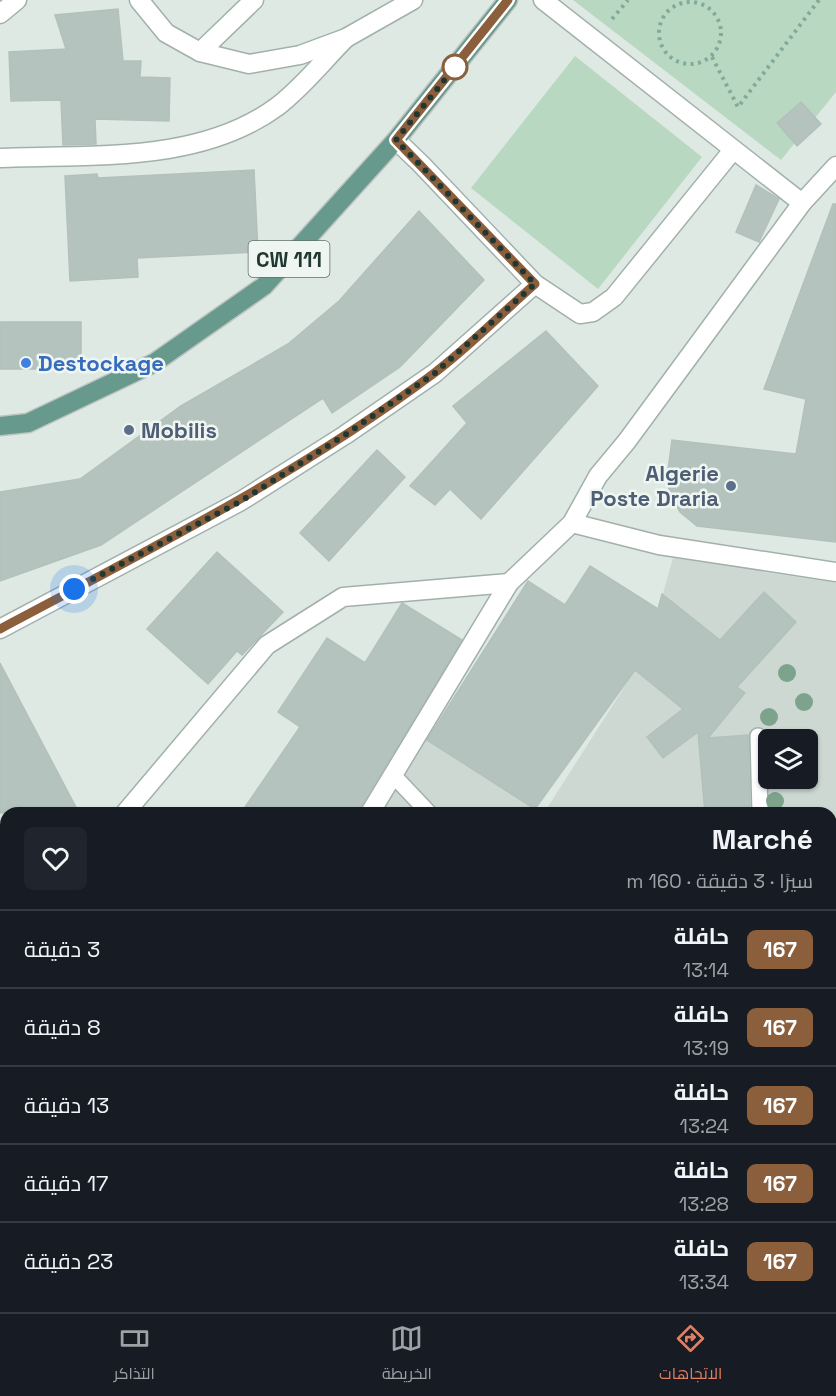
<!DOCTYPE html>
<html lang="ar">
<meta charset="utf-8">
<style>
body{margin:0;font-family:"Space Grotesk",Cairo,sans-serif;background:#20242c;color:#f1f3f6;direction:rtl;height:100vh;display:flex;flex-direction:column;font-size:22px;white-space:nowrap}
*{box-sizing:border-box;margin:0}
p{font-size:20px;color:#9ea1a6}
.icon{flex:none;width:33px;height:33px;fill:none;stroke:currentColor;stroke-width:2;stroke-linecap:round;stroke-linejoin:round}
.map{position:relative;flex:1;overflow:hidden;direction:ltr}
.sheet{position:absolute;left:0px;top:807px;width:837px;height:506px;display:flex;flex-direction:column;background:#171b24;border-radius:18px 18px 0 0;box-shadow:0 2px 4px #0004;direction:rtl}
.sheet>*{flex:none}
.badge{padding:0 12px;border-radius:9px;font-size:21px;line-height:39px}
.fabs{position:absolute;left:758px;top:729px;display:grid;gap:12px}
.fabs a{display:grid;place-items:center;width:60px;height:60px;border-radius:9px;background:#171b24;box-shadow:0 2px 4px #0004;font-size:30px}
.you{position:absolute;width:30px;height:30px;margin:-15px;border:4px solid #fff;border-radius:50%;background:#1a73e8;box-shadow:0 0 0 9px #1a73e833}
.map>.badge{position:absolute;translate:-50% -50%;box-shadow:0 0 0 3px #fff}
.round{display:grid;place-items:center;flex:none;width:63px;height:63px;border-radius:9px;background:#20242c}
.headline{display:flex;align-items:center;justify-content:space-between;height:102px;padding:0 24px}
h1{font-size:28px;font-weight:700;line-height:45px}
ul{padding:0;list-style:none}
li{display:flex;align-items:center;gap:18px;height:78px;padding:0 24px;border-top:2px solid #363941}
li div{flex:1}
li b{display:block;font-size:22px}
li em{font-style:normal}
li .badge{min-width:66px;font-weight:700;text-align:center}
.tabs{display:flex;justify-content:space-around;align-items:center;height:84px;border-top:2px solid #363941;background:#171b24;font-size:16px;color:#9ea1a6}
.tabs a{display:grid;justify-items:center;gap:3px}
.tabs .on{color:#e57d60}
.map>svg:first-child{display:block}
.built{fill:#cdd8d3;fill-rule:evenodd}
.green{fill:#b9d8c1}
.building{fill:#b4c3bd;stroke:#b2c1bb;stroke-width:1.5}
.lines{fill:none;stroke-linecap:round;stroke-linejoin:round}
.service-casing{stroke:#a2b0ab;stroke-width:18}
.pedestrian-casing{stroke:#a2b0ab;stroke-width:21}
.minor-casing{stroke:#a2b0ab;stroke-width:21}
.primary-casing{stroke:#bcc3c1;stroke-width:21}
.path{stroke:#82aa9c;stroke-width:4;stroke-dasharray:3 4.5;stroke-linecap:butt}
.service{stroke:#fff;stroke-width:15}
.pedestrian{stroke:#fff;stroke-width:18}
.minor{stroke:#fff;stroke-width:18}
.primary{stroke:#679a8c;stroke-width:18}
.tree{fill:#7ea38c}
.line-casing{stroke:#fff;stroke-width:14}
.line{stroke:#8b5e3c;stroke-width:9}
.walk{stroke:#213731;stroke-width:6;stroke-dasharray:0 10.8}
.stop-dot{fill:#fff;stroke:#8b5e3c;stroke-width:3}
.shop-dot{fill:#3f7fe0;stroke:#eff6f2;stroke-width:2}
.service-dot{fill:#5c6f8a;stroke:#eff6f2;stroke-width:2}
.labels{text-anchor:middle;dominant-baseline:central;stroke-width:5;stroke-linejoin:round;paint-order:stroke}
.shield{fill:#eff6f2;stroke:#5f706b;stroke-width:1.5}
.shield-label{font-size:21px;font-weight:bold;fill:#213731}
.shop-label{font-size:22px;font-weight:bold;fill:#366cbe;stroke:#eff6f2;text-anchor:start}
.service-label{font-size:22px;font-weight:bold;fill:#4e5e75;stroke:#eff6f2;text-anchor:start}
</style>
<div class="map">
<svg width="836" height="1312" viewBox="0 0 836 1312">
<rect width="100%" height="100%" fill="#dfe9e4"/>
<g class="built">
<path d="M673 558 836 583V1009L831 1012V813H544L646 653ZM768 740H807V778H768Z"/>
<polygon points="424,737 541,813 381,813"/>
</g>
<g class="green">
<polygon points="573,0 836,0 836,92 781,160"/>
<polygon points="575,56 702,157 598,289 471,188"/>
</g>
<g class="building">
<polygon points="118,9 123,61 141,61 140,77 170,78 169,121 95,119 96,144 63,145 61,100 11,101 9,52 66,49 55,15"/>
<polygon points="801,102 821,124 797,146 777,123"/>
<polygon points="254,170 258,252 137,258 138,277 70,281 65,176 97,174 98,178"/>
<polygon points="756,185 779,199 759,242 736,232"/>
<polygon points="833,204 836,204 836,542 697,526 680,512 670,494 667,478 672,440 796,454 806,399 764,389"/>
<polygon points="419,211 484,280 400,367 332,413 323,398 101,545 0,581 0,492 80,479 181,406 288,344 339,301"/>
<polygon points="0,322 81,322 81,354 64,369 0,369"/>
<polygon points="546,331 598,386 481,519 450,489 435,505 410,486 467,423 453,406"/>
<polygon points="377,450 405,477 329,561 300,533"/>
<polygon points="217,552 283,612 242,655 237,651 208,684 147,629"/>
<polygon points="590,566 658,609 662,594 720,640 764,592 796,622 737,687 745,693 708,738 748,735 750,813 705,813 698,732 663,758 647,737 683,709 635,670 535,809 427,740 528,581 565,605"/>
<polygon points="402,603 462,640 360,808 356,813 241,813 300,727 278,712 327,638 365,663"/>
<polygon points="0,663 79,813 0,813"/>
</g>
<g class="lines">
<defs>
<g id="service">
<polyline points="758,736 760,813"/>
<polyline points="393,775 429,813"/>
<polyline points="831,919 836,922"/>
</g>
<polyline id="pedestrian" points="543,0 802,203"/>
<g id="minor">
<polyline points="139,0 166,33 200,52 249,64 300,55 346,38 413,0"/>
<polyline points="0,14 17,0"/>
<polyline points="200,52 254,0"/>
<polyline points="396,140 421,164 535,284 580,314 593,312 614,297 733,150"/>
<path d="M0 158C92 154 200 164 278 106 303 87 324 60 346 38"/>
<polyline points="572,523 659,545 836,572"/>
<polyline points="0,629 241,501 345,435 435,373 535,284"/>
<polyline points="125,813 267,645 343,597 509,583"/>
<polyline points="370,813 509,583 572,523 598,476 627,441 802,203 836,166"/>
<polyline points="0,910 6,916"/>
<polyline points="0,969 6,970"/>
<polyline points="0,1087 6,1087"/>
<polyline points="0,1199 6,1196"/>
<polyline points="485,1306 490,1312"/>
</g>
<polyline id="primary" points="0,426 28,423 154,363 264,286 396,140 508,0"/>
</defs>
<use href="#service" class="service-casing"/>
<use href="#pedestrian" class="pedestrian-casing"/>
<use href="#minor" class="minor-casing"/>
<use href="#primary" class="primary-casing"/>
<g class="path">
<circle cx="690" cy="33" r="31"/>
<polyline points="612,19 628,0"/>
<polyline points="712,57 738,107 819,0"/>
</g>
<use href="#service" class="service"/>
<use href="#pedestrian" class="pedestrian"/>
<use href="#minor" class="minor"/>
<use href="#primary" class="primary"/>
</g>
<g class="tree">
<circle cx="787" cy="673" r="9"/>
<circle cx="804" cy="702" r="9"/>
<circle cx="769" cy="717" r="9"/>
<circle cx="775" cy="801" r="9"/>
</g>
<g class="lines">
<defs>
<path id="line" d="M0 629C148 550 298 475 433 374 469 347 501 314 535 284L396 140 508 0"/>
</defs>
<use href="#line" class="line-casing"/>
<use href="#line" class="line"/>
<polyline class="walk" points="74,589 241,501 345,435 435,373 535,284 396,140 455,67"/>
</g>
<circle class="stop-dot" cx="455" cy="67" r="12"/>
<circle class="shop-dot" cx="26" cy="363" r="6"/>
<g class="service-dot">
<circle cx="129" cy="430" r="6"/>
<circle cx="731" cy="486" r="6"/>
</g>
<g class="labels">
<rect class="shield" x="248.5" y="241" width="81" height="36" rx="4.5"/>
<g class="shield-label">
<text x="289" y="259">CW 111</text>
</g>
<g class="shop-label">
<text x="38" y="363">Destockage</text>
</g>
<g class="service-label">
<text x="141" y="430">Mobilis</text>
<text x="719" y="473" text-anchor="end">Algerie<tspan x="719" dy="25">Poste Draria</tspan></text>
</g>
</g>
</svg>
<div class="fabs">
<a><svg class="icon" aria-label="layers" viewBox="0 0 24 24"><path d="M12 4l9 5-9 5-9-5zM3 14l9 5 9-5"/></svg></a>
</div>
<div class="you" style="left:74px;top:589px"></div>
<section class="sheet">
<div class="headline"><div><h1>Marché</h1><p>سيرًا · 3 دقيقة · 160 m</p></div><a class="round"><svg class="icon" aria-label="heart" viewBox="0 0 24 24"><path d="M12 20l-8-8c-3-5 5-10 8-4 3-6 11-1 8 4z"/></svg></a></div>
<ul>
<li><span class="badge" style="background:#8b5e3c;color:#fff">167</span><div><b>حافلة</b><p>13:14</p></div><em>3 دقيقة</em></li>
<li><span class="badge" style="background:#8b5e3c;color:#fff">167</span><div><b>حافلة</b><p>13:19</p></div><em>8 دقيقة</em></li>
<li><span class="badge" style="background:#8b5e3c;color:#fff">167</span><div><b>حافلة</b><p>13:24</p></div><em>13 دقيقة</em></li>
<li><span class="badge" style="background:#8b5e3c;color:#fff">167</span><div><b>حافلة</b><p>13:28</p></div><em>17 دقيقة</em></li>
<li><span class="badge" style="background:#8b5e3c;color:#fff">167</span><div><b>حافلة</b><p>13:34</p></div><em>23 دقيقة</em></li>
</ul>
</section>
</div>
<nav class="tabs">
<a class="on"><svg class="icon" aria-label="directions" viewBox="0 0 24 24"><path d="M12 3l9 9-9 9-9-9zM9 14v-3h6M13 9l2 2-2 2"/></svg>الاتجاهات</a>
<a><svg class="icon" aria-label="map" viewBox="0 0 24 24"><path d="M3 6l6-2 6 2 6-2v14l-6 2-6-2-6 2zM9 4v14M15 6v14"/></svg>الخريطة</a>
<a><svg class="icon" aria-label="tickets" viewBox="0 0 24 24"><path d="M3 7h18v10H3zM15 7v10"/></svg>التذاكر</a>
</nav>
